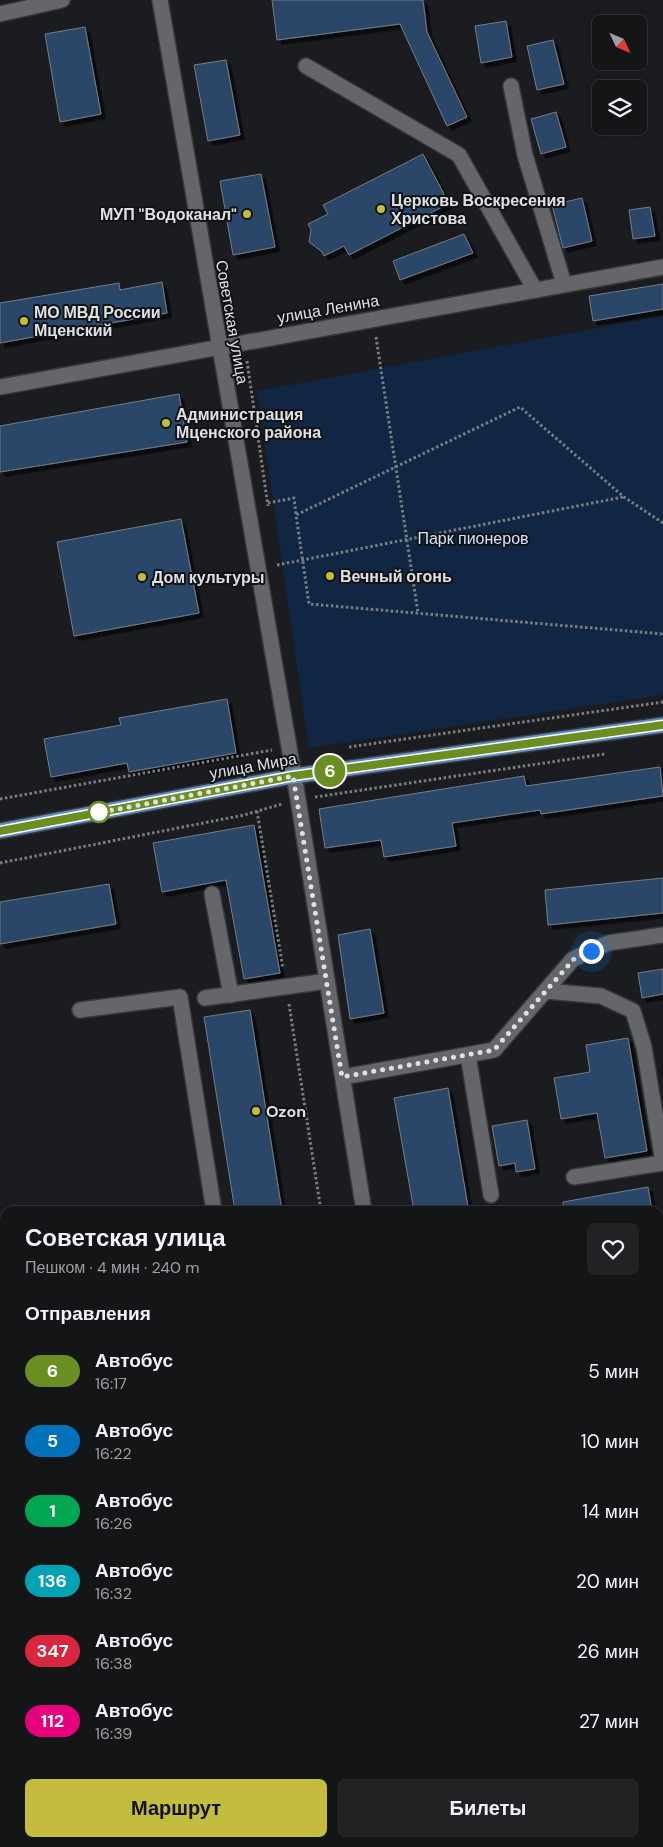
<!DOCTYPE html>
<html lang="ru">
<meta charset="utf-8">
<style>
body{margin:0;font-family:"DM Sans",sans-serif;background:#212224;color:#f1f3f6;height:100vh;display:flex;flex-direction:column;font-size:19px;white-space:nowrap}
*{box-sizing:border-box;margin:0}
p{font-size:16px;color:#9d9fa1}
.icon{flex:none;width:28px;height:28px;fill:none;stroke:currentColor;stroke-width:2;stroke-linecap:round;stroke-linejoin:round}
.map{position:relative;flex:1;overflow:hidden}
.details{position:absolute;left:0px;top:1206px;width:664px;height:641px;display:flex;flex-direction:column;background:#141517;border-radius:15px 15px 0 0;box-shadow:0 2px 8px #0003,0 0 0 1px #333436}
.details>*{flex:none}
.badge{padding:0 10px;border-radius:16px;font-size:18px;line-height:32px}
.needle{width:32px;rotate:134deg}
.fabs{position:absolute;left:592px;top:15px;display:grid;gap:10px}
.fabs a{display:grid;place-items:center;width:55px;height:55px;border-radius:8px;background:#141517;box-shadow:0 2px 8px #0003,0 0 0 1px #333436;font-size:25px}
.you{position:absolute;width:25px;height:25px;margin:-12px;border:4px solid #fff;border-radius:50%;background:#1a73e8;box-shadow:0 0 0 8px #1a73e833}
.map>.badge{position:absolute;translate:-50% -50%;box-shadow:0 0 0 2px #fff}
h2{padding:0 25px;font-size:19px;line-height:45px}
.round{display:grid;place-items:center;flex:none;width:52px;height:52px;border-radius:8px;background:#212224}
.summary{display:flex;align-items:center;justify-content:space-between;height:85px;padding:0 25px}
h1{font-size:24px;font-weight:700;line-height:38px}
.primary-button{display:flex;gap:10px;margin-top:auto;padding:10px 25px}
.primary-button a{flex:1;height:58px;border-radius:8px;background:#c4bc3d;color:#111;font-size:20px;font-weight:700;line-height:58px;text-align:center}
.primary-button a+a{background:#212224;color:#f1f3f6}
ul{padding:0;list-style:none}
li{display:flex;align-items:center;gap:15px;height:70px;padding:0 25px}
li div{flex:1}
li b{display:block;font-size:19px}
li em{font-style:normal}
li .badge{min-width:55px;font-weight:700;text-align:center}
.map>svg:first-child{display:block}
.built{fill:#1d232b}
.green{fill:#102643}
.building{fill:#2a466b;stroke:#797c80;filter:url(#shadow)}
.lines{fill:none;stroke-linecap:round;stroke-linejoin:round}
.minor-casing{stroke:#353739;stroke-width:18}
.major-casing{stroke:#353739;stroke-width:18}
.path{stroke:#7b7d80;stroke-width:3;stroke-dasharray:2.5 2.5;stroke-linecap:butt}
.minor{stroke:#64666a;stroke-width:15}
.major{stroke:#618bc1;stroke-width:15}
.line-casing{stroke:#fff;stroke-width:11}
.line{stroke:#6b8e23;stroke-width:8}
.walk{stroke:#dee0e2;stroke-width:5;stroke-dasharray:0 9}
.poi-dot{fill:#c4bc3d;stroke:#111316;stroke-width:2}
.stop-dot{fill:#fff;stroke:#6b8e23;stroke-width:2.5}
.labels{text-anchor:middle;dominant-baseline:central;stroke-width:4;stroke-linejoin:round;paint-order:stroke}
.poi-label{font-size:16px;font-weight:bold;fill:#dee0e2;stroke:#111316;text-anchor:start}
.street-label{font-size:16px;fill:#dee0e2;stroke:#111316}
.park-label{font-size:16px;fill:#d1e4fe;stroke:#111316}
</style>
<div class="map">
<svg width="663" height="1847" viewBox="0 0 663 1847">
<defs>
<filter id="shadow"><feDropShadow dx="4.5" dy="4.5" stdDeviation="0" flood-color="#0009"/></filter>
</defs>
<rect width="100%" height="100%" fill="#1a1c1f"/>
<polygon class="built" points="0,1642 5,1678 5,1827 0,1828"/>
<g class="green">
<polygon points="663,316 663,695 309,748 257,391"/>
<polygon points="663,1406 663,1847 553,1847 553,1843 659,1842 659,1407"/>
</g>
<g class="building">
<polygon points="272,0 423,0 427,32 467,117 447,126 400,24 277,40"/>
<polygon points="506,21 512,57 481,63 475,26"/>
<polygon points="85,27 101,114 60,122 45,34"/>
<polygon points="553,40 564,84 537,90 527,46"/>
<polygon points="226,60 240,135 208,141 194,65"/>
<polygon points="556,112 566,147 541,154 531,119"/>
<polygon points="423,154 446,198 446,205 349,255 344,246 324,256 321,251 309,242 311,230 308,224 328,214 323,205"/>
<polygon points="261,174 275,247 233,255 220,181"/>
<polygon points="582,198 592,241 563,248 552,205"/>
<polygon points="650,207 655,236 633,239 629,210"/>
<polygon points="464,234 473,253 400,280 393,261"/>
<polygon points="162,282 167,313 0,343 0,303 119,283 120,290"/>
<polygon points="663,284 663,309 593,321 589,296"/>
<polygon points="179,394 187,442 0,472 0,426"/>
<polygon points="181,519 199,613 74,636 57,542"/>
<polygon points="227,699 236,753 129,772 127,763 51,777 44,739 121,725 119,718"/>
<polygon points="660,767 663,796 541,814 540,810 452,823 456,846 384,857 381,840 325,848 319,809 524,776 526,786"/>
<polygon points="254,825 280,973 244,979 226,880 162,892 153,843"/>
<polygon points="663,878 663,913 548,925 545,890"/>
<polygon points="109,884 116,924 0,944 0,902"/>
<polygon points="370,929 384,1013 350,1019 338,935"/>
<polygon points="663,969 663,994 642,998 638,973"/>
<polygon points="250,1010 282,1211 235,1211 204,1017"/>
<polygon points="628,1038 647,1151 605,1158 597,1113 561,1119 554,1078 590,1072 586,1045"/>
<polygon points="448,1088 468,1207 442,1211 414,1211 394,1098"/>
<polygon points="527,1120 535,1169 516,1172 515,1163 499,1166 492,1126"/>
<polygon points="648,1187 652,1211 564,1211 563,1202"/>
</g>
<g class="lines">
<defs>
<g id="minor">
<polyline points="160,0 298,799 364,1211"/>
<polyline points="0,14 62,0"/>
<polyline points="306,66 459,155 535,290"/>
<polyline points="511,86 525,155 564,284"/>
<polyline points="0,387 663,267"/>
<polyline points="212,894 231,995"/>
<polyline points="546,991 601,996 633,1011 644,1047 663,1162"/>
<polyline points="205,998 327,981"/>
<polyline points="80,1010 180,997 214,1211"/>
<polyline points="468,1055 491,1195"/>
<polyline points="343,1077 494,1050 573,959 608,943 663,935"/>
<polyline points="574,1177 663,1163"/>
<polyline points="659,1350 663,1349"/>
<polyline points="0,1402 5,1401"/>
<polyline points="0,1530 5,1530"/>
<polyline points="461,1842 462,1847"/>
</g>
<polyline id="major" points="0,831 293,776 663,725"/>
</defs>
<use href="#minor" class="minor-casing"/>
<use href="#major" class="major-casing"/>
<g class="path">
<polyline points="376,337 418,613"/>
<polyline points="247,361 268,506"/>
<polyline points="268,503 294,498 296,515"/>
<polyline points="663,523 624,497 520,407 296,515 309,604 663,634"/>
<polyline points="277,565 623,497"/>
<polyline points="349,747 663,702"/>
<polyline points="315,797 605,754"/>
<polyline points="0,799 272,750"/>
<polyline points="257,811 283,969"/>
<polyline points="0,863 244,815 282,804"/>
<polyline points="289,1004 321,1211"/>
<polyline points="0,1432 5,1431"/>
<polyline points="5,1556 5,1565"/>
<polyline points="0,1839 5,1838"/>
</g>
<use href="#minor" class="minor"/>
<use href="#major" class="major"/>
</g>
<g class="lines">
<defs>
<polyline id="line" points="0,831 293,776 663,725"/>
</defs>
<use href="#line" class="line-casing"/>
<use href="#line" class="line"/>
<polyline class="walk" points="99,812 92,814 293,776 342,1077 494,1050 574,959 591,951"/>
</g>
<g class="poi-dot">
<circle cx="381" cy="209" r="5"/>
<circle cx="247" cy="214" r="5"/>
<circle cx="24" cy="321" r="5"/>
<circle cx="166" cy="423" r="5"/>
<circle cx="330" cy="576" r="5"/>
<circle cx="142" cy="577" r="5"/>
<circle cx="256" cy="1111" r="5"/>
</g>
<circle class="stop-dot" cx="99" cy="812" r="10"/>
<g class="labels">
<g class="poi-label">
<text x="391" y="200">Церковь Воскресения<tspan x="391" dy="18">Христова</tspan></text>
<text x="237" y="214" text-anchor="end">МУП "Водоканал"</text>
<text x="34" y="312">МО МВД России<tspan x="34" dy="18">Мценский</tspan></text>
<text x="176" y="414">Администрация<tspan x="176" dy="18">Мценского района</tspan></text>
<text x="340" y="576">Вечный огонь</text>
<text x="152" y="577">Дом культуры</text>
<text x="266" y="1111">Ozon</text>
</g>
<g class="street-label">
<text transform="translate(328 309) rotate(-10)">улица Ленина</text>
<text transform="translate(232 322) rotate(80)">Советская улица</text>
<text transform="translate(253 766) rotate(-10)">улица Мира</text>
</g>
<g class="park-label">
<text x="473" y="538">Парк пионеров</text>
</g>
</g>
</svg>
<div class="fabs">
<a><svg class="needle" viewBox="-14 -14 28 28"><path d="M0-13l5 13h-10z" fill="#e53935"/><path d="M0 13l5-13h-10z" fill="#9d9fa1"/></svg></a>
<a><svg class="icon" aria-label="layers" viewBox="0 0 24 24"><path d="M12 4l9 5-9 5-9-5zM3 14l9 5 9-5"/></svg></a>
</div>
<div class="you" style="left:591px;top:951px"></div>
<b class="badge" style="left:330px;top:771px;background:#6b8e23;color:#fff">6</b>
<section class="details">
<div class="summary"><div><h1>Советская улица</h1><p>Пешком · 4 мин · 240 m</p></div><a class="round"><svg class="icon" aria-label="heart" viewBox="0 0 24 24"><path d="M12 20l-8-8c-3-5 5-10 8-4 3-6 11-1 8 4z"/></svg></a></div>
<h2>Отправления</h2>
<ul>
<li><span class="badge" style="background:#6b8e23;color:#fff">6</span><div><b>Автобус</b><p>16:17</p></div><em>5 мин</em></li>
<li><span class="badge" style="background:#0072bc;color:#fff">5</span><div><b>Автобус</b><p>16:22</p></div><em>10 мин</em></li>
<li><span class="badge" style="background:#00a651;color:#fff">1</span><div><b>Автобус</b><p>16:26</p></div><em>14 мин</em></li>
<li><span class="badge" style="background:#00a3b4;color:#fff">136</span><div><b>Автобус</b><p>16:32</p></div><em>20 мин</em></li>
<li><span class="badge" style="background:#d7263d;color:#fff">347</span><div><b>Автобус</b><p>16:38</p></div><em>26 мин</em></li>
<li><span class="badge" style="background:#e6007e;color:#fff">112</span><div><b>Автобус</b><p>16:39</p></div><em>27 мин</em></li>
</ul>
<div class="primary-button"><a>Маршрут</a><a>Билеты</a></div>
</section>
</div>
